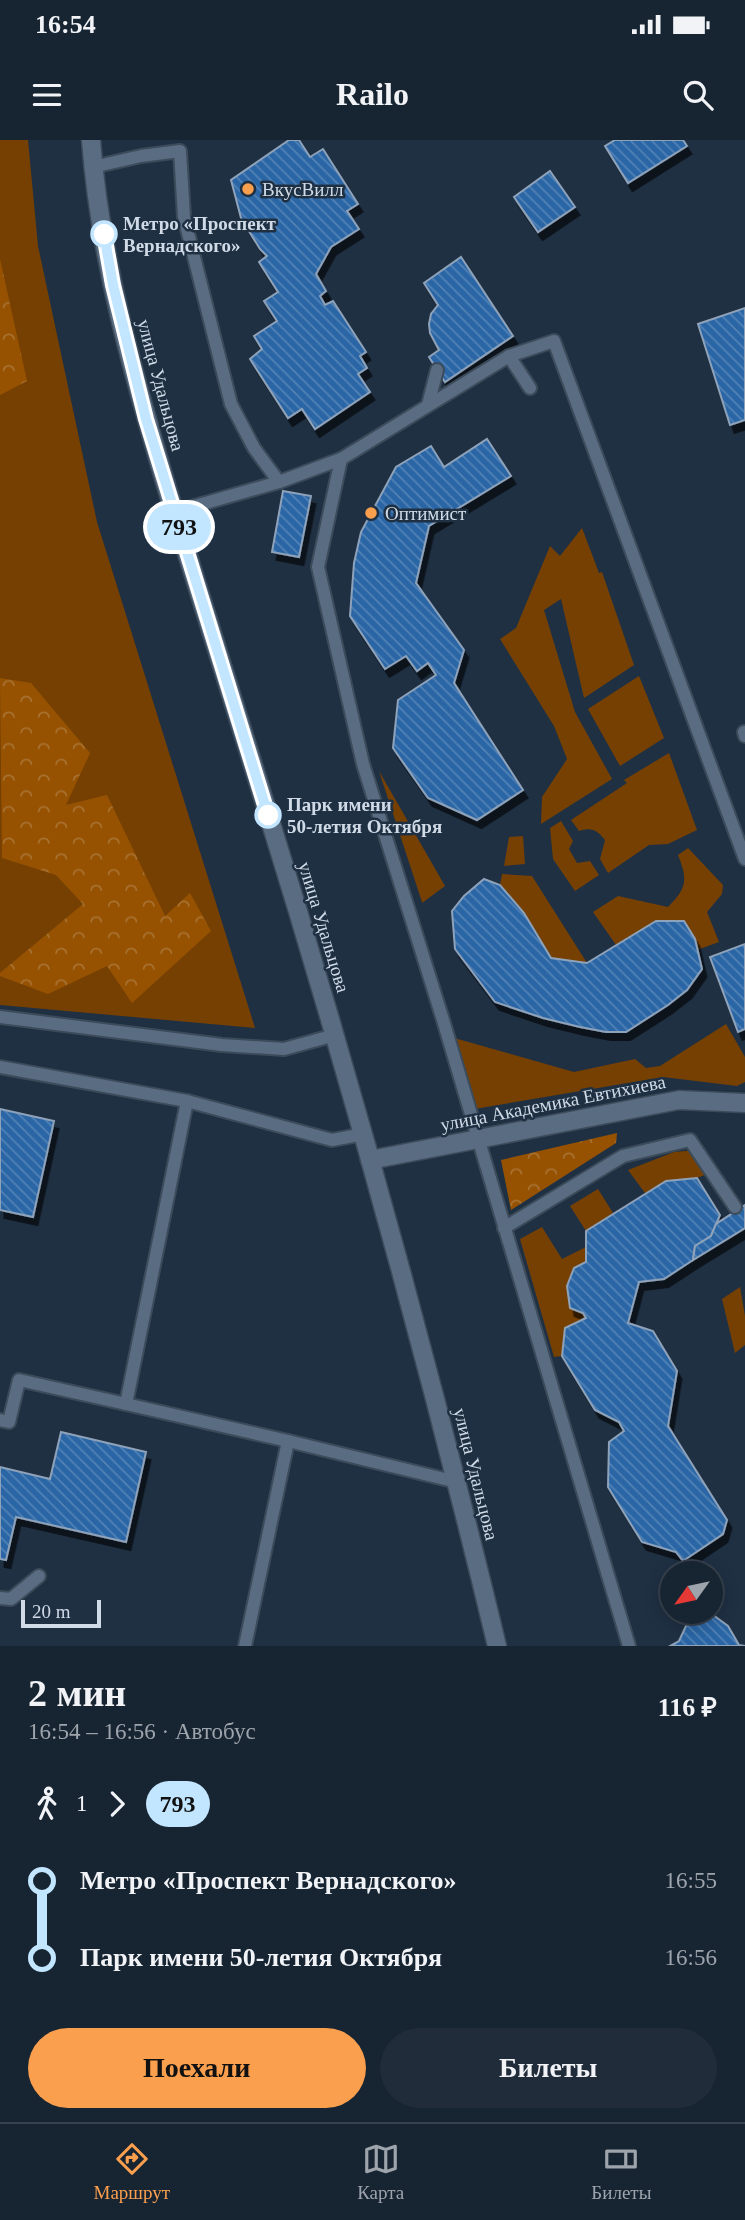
<!DOCTYPE html>
<html lang="ru">
<meta charset="utf-8">
<style>
body{margin:0;font-family:"Times New Roman",serif;background:#202c3a;color:#f1f3f6;height:100vh;display:flex;flex-direction:column;font-size:26px;white-space:nowrap}
*{box-sizing:border-box;margin:0}
p{font-size:23px;color:#9ea4ac}
.icon{flex:none;width:38px;height:38px;fill:none;stroke:currentColor;stroke-width:2;stroke-linecap:round;stroke-linejoin:round}
.map{position:relative;height:1506px;overflow:hidden}
.drawer{display:flex;flex-direction:column;background:#172432;flex:1}
.drawer>*{flex:none}
.badge{padding:0 14px;border-radius:23px;font-size:24px;line-height:46px}
.needle{width:46px;rotate:237deg}
.buttons{position:absolute;left:660px;top:1421px;display:grid;gap:14px}
.buttons a{display:grid;place-items:center;width:63px;height:63px;border-radius:50%;background:#172432;box-shadow:0 4px 18px #0003,0 0 0 2px #36414d;font-size:35px}
.scale{position:absolute;left:21px;bottom:18px;width:80px;box-sizing:border-box;padding-left:7px;border:4px solid #d0dbe7;border-top:0;font-size:19px;line-height:24px;white-space:nowrap;color:#d0dbe7;-webkit-text-stroke:5px #1f3043;paint-order:stroke}
.map>.badge{position:absolute;translate:-50% -50%;box-shadow:0 0 0 4px #fff}
.legs{display:flex;align-items:center;gap:10px;height:77px;padding:0 28px;font-size:23px}
.legs p{margin-inline-start:auto}
.summary{display:flex;align-items:center;justify-content:space-between;height:119px;padding:0 28px}
h1{font-size:38px;font-weight:700;line-height:52px}
.primary-button{display:flex;gap:14px;margin-top:auto;padding:14px 28px}
.primary-button a{flex:1;height:80px;border-radius:42px;background:#fa9f4e;color:#111;font-size:28px;font-weight:700;line-height:80px;text-align:center}
.primary-button a+a{background:#202c3a;color:#f1f3f6}
ul{padding:0 28px;list-style:none}
li{display:flex;align-items:center;gap:24px;height:77px;font-size:26px}
li i{display:grid;place-items:center;width:10px;height:100%;margin:0 9px;background:currentColor}
li i::after{content:'';width:18px;height:18px;margin:-9px;border:5px solid;border-radius:50%;background:#172432}
li p{margin-inline-start:auto}
li:first-child i{background:linear-gradient(#0000 50%,currentColor 0)}
li:last-child i{background:linear-gradient(currentColor 50%,#0000 0)}
.status{display:flex;justify-content:space-between;align-items:center;height:49px;padding:0 35px;background:#172432;direction:ltr}
.status svg{height:19px;fill:currentColor}
header{display:flex;justify-content:space-between;align-items:center;height:91px;padding:0 28px;background:#172432;font-size:32px;font-weight:700}
.tabs{display:flex;justify-content:space-around;align-items:center;height:98px;border-top:2px solid #36414d;background:#172432;font-size:19px;color:#9ea4ac}
.tabs a{display:grid;justify-items:center;gap:4px}
.tabs .active{color:#fa9f4e}
.map>svg:first-child{display:block}
.green{fill:#764003}
.forest{fill:url(#forest-crowns)}
.building{fill:url(#building-back-hatch);stroke:#8ea2ba;stroke-width:2;filter:url(#shadow)}
.lines{fill:none;stroke-linecap:round;stroke-linejoin:round}
.service-casing{stroke:#3c4b5a;stroke-width:16}
.minor-casing{stroke:#3c4b5a;stroke-width:21}
.tertiary-casing{stroke:#3c4b5a;stroke-width:21}
.service{stroke:#5a6c82;stroke-width:12}
.minor{stroke:#5a6c82;stroke-width:18}
.tertiary{stroke:#5a6c82;stroke-width:18}
.line-1-casing{stroke:#fff;stroke-width:16}
.line-1{stroke:#c2e6ff;stroke-width:10}
.poi-dot{fill:#fa9f4e;stroke:#1f3043;stroke-width:2.5}
.stop-1-dot{fill:#fff;stroke:#c2e6ff;stroke-width:3.5}
.labels{text-anchor:middle;dominant-baseline:central;stroke-width:5;stroke-linejoin:round;paint-order:stroke}
.poi-label{font-size:19px;fill:#d0dbe7;stroke:#1f3043;text-anchor:start}
.stop-label{font-size:19px;font-weight:bold;fill:#d0dbe7;stroke:#1f3043;text-anchor:start}
.street-label{font-size:19px;fill:#d0dbe7;stroke:#1f3043}
</style>
<div class="status"><b>16:54</b><svg viewBox="0 0 49 12"><path d="M0 12V9h3v3zM5 12V6h3v6zM10 12V3h3v9zM15 12V0h3v12zM26 1h20v11H26zM47 4h2v5h-2z"/></svg></div>
<header><svg class="icon" aria-label="menu" viewBox="0 0 24 24"><path d="M4 6h16M4 12h16M4 18h16"/></svg>Railo<svg class="icon" aria-label="search" viewBox="0 0 24 24"><circle cx="10" cy="10" r="6"/><path d="M15 15l6 6"/></svg></header>
<div class="map">
<svg width="745" height="1506" viewBox="0 0 745 1506">
<defs>
<pattern id="forest-crowns" width="20" height="18" patternUnits="userSpaceOnUse" patternTransform="scale(1.75)"><rect width="20" height="18" fill="#965201"/><path d="M2 6a3 3 0 1 1 6 0M12 15a3 3 0 1 1 6 0" fill="none" stroke="#a87232"/></pattern>
<pattern id="building-back-hatch" width="6" height="6" patternUnits="userSpaceOnUse" patternTransform="scale(1.75)"><rect width="6" height="6" fill="#2a66a6"/><path d="M-1 5l2 2M0 0l6 6M5-1l2 2" fill="none" stroke="#5282b6"/></pattern>
<filter id="shadow"><feDropShadow dx="4.5" dy="8" stdDeviation="0" flood-color="#0009"/></filter>
</defs>
<rect width="100%" height="100%" fill="#1f3043"/>
<g class="green">
<polygon points="0,0 28,0 38,106 97,382 255,888 0,865"/>
<polygon points="582,388 599,433 602,432 634,525 584,558 561,459 544,470 575,572 612,639 541,684 542,657 567,619 554,586 500,499 516,488 550,406 560,416"/>
<polygon points="639,536 664,598 620,626 588,569"/>
<path d="M669 613 697 690 668 704 649 705 608 733 600 719 605 700C597 690 592 687 579 691L571 680 627 643 624 640Z"/>
<polygon points="379,631 445,746 422,763 422,762"/>
<polygon points="561,681 573,701 569,709 577,723 590,721 599,735 575,751 553,719 550,688"/>
<polygon points="523,696 525,724 504,726 509,697"/>
<path d="M688 708 723 745 722 754 707 772 719 802 697 810 695 799 683 781H656L616 805 593 772 618 756 668 767C687 748 688 740 678 715Z"/>
<polygon points="502,734 532,736 587,823 551,818 524,773 500,745"/>
<polygon points="726,884 745,917 745,942 737,946 663,937 469,970 447,896 574,932 635,919 646,928 660,926"/>
<polygon points="697,1010 712,1032 697,1038 666,1041 645,1053 628,1030 674,1012"/>
<polygon points="598,1049 613,1073 586,1091 570,1066"/>
<polygon points="542,1087 562,1119 586,1107 586,1122 574,1129 568,1146 570,1168 583,1173 586,1178 565,1188 562,1216 554,1217 520,1099"/>
<polygon points="740,1147 745,1176 745,1205 735,1213 722,1159"/>
</g>
<g class="forest">
<polygon points="0,119 27,241 0,255"/>
<polygon points="0,538 31,543 90,613 66,665 107,655 165,776 190,753 211,791 132,863 107,826 48,854 0,836 0,833 83,764 56,735 2,718"/>
<polygon points="617,993 616,1003 511,1070 501,1020"/>
</g>
<g class="building">
<polygon points="289,0 299,0 310,17 323,9 358,64 347,71 359,89 331,107 316,134 326,151 320,156 325,165 333,161 366,212 360,216 367,228 358,234 370,252 315,289 302,269 288,278 250,219 262,209 254,196 277,181 264,161 278,152 259,122 267,116 260,109 241,78 231,40"/>
<polygon points="615,0 683,0 687,6 628,43 605,6"/>
<polygon points="550,31 575,67 538,92 514,57"/>
<polygon points="461,117 513,196 445,242 429,217 439,210 430,193 429,184 431,174 438,165 424,143"/>
<polygon points="745,168 745,280 730,285 698,184"/>
<polygon points="487,299 511,336 429,386 416,443 464,510 454,543 523,650 477,680 428,658 393,608 398,560 436,535 428,523 417,531 406,516 385,529 350,476 354,423 361,392 396,327 431,306 444,327"/>
<polygon points="283,351 311,356 299,417 272,412"/>
<polygon points="484,739 500,745 524,773 551,818 587,823 656,781 684,781 695,799 702,829 687,850 668,865 626,892 606,892 580,887 543,878 495,862 455,809 452,771 464,756"/>
<polygon points="745,804 745,889 738,892 710,817"/>
<polygon points="0,969 54,981 33,1077 0,1070"/>
<polygon points="697,1038 720,1075 711,1096 695,1106 693,1120 664,1139 639,1142 628,1183 653,1191 677,1231 668,1286 727,1380 723,1394 683,1421 676,1412 642,1402 608,1347 609,1302 624,1291 619,1282 595,1270 562,1216 565,1188 586,1178 583,1173 570,1168 567,1146 574,1128 586,1122 586,1091 666,1041"/>
<polygon points="745,1065 745,1088 693,1120 695,1106 711,1096 716,1084"/>
<polygon points="61,1292 146,1312 126,1402 16,1377 6,1420 0,1419 0,1327 50,1339"/>
<polygon points="709,1472 728,1486 739,1505 745,1506 670,1506 679,1501 686,1486"/>
</g>
<g class="lines">
<defs>
<g id="service">
<polyline points="93,27 141,16 180,11 184,77 231,264 254,308 279,342"/>
<polyline points="509,216 554,201 745,719"/>
<polyline points="428,265 437,230"/>
<polyline points="341,319 318,427 363,624 443,880 629,1506"/>
<polyline points="174,372 279,342 341,319 509,216 530,248"/>
<polyline points="744,592 745,596"/>
<polyline points="0,877 222,905 284,909 335,895"/>
<polyline points="0,927 187,961 332,1000 364,994"/>
<polyline points="187,961 126,1264 288,1301 245,1506"/>
<polyline points="504,1088 623,1016 690,1000 735,1067"/>
<polyline points="0,1280 9,1282 19,1240 126,1264"/>
<polyline points="288,1301 457,1342"/>
<polyline points="0,1458 11,1459 39,1436"/>
</g>
<polyline id="minor" points="370,1020 679,960 745,963"/>
<path id="tertiary" d="M91 0C100 120 134 237 168 352 200 457 233 562 266 667 352 944 429 1224 497 1506"/>
</defs>
<use href="#service" class="service-casing"/>
<use href="#minor" class="minor-casing"/>
<use href="#tertiary" class="tertiary-casing"/>
<use href="#service" class="service"/>
<use href="#minor" class="minor"/>
<use href="#tertiary" class="tertiary"/>
</g>
<g class="lines">
<defs>
<polyline id="line-1" points="104,94 113,145 146,279 268,675"/>
</defs>
<use href="#line-1" class="line-1-casing"/>
<use href="#line-1" class="line-1"/>
</g>
<g class="poi-dot">
<circle cx="248" cy="49" r="7"/>
<circle cx="371" cy="373" r="7"/>
</g>
<g class="stop-1-dot">
<circle cx="104" cy="94" r="12"/>
<circle cx="268" cy="675" r="12"/>
</g>
<g class="labels">
<g class="poi-label">
<text x="262" y="49">ВкусВилл</text>
<text x="385" y="373">Оптимист</text>
</g>
<g class="stop-label">
<text x="123" y="83">Метро «Проспект<tspan x="123" dy="22">Вернадского»</tspan></text>
<text x="287" y="664">Парк имени<tspan x="287" dy="22">50-летия Октября</tspan></text>
</g>
<g class="street-label">
<text transform="translate(161 245) rotate(75)">улица Удальцова</text>
<text transform="translate(324 787) rotate(73)">улица Удальцова</text>
<text transform="translate(553 963) rotate(-11)">улица Академика Евтихиева</text>
<text transform="translate(476 1334) rotate(76)">улица Удальцова</text>
</g>
</g>
</svg>
<div class="buttons">
<a><svg class="needle" viewBox="-14 -14 28 28"><path d="M0-13l5 13h-10z" fill="#e53935"/><path d="M0 13l5-13h-10z" fill="#9ea4ac"/></svg></a>
</div>
<div class="scale">20 m</div>
<b class="badge" style="left:179px;top:387px;background:#c2e6ff;color:#111">793</b>
</div>
<section class="drawer">
<div class="summary"><div><h1>2 мин</h1><p>16:54 – 16:56 · Автобус</p></div><b>116 ₽</b></div>
<div class="legs"><svg class="icon" aria-label="walk" viewBox="0 0 24 24"><circle cx="13" cy="4" r="2"/><path d="M13 8l-2 6 4 7M11 14l-3 7M7 12l3-4h3l4 4"/></svg>1<svg class="icon" aria-label="forward" viewBox="0 0 24 24"><path d="M9 5l7 7-7 7"/></svg><b class="badge" style="background:#c2e6ff;color:#111">793</b></div>
<ul>
<li><i style="color:#c2e6ff"></i><b>Метро «Проспект Вернадского»</b><p>16:55</p></li>
<li><i style="color:#c2e6ff"></i><b>Парк имени 50-летия Октября</b><p>16:56</p></li>
</ul>
<div class="primary-button"><a>Поехали</a><a>Билеты</a></div>
</section>
<nav class="tabs">
<a class="active"><svg class="icon" aria-label="directions" viewBox="0 0 24 24"><path d="M12 3l9 9-9 9-9-9zM9 14v-3h6M13 9l2 2-2 2"/></svg>Маршрут</a>
<a><svg class="icon" aria-label="map" viewBox="0 0 24 24"><path d="M3 6l6-2 6 2 6-2v14l-6 2-6-2-6 2zM9 4v14M15 6v14"/></svg>Карта</a>
<a><svg class="icon" aria-label="tickets" viewBox="0 0 24 24"><path d="M3 7h18v10H3zM15 7v10"/></svg>Билеты</a>
</nav>
